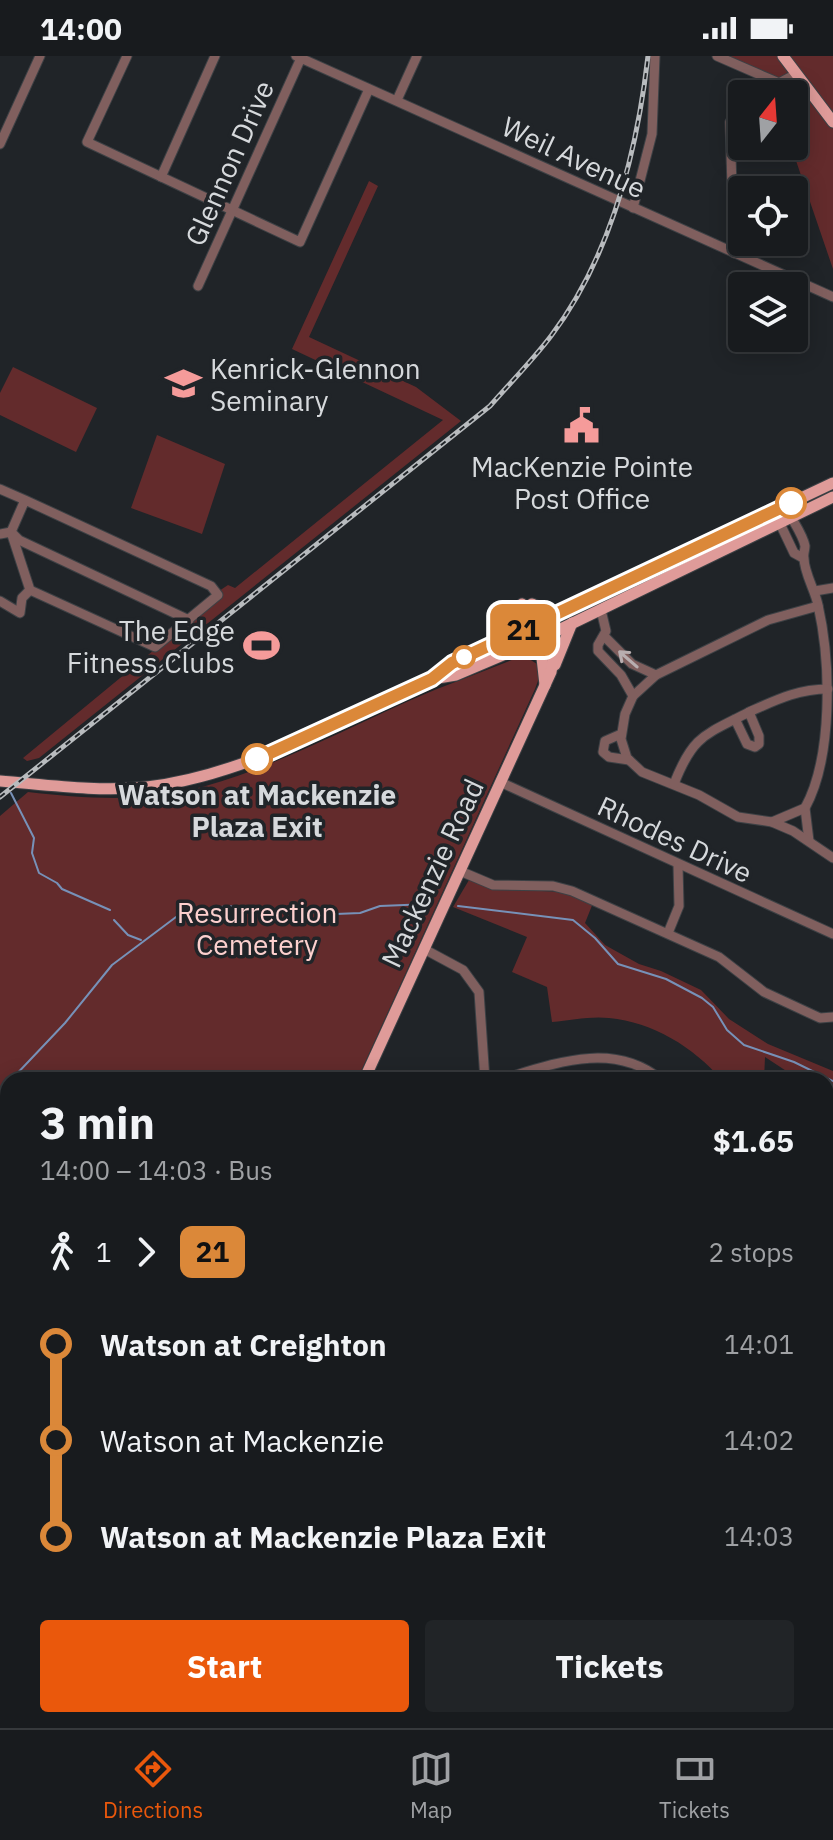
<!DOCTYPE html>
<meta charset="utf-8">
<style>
body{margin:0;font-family:"IBM Plex Sans",sans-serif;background:#212427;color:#f1f3f6;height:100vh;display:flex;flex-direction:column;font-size:30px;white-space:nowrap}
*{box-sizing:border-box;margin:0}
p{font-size:26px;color:#9fa1a4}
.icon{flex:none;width:44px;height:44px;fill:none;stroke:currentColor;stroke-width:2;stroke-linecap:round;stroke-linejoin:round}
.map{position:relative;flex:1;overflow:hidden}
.details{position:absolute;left:0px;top:1016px;width:834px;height:656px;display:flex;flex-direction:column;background:#181b1e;border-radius:24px 24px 0 0;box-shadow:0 4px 20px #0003,0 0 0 2px #36393c}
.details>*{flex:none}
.badge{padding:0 16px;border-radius:12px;font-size:28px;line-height:52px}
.needle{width:52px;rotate:17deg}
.controls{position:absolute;left:728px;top:24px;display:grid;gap:16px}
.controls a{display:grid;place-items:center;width:80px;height:80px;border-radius:8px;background:#181b1e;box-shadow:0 4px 20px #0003,0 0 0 2px #36393c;font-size:40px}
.map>.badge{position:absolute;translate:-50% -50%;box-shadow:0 0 0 4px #fff}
.legs{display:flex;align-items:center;gap:12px;height:88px;padding:0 40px;font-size:26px}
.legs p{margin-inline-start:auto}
.summary{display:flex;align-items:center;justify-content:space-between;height:136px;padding:0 40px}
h1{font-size:44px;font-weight:800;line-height:60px}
.primary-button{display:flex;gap:16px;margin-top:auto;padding:16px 40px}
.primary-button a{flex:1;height:92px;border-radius:8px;background:#ea580c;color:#fff;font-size:32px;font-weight:800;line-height:92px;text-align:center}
.primary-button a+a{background:#212427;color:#f1f3f6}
ul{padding:0 40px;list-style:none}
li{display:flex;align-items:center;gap:28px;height:96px;font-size:30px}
li i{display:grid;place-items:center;width:12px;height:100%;margin:0 10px;background:currentColor}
li i::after{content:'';width:20px;height:20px;margin:-10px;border:6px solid;border-radius:50%;background:#181b1e}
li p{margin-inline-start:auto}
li:first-child i{background:linear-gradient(#0000 50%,currentColor 0)}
li:last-child i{background:linear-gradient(currentColor 50%,#0000 0)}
.status{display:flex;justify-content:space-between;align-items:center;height:56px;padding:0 40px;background:#181b1e;direction:ltr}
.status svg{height:22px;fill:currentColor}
.tabs{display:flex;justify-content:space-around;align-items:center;height:112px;border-top:2px solid #36393c;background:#181b1e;font-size:22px;color:#9fa1a4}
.tabs a{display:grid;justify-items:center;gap:4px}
.tabs .selected{color:#ea580c}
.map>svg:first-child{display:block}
.green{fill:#632b2c}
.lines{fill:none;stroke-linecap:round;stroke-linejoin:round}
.stream{stroke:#7791b8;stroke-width:2}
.minor-casing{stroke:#3d4145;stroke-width:11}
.major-casing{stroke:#3d4145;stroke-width:13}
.minor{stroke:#805f5e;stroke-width:9}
.major{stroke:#df9b99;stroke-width:11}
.rail-casing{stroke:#b8bbbe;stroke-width:5}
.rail{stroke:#202428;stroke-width:2;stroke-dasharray:6;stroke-linecap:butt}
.oneway{stroke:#b8aeb0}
.line-1-casing{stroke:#fff;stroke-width:18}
.line-1{stroke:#db8839;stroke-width:12}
.stop-1-dot{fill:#fff;stroke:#db8839;stroke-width:4}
.labels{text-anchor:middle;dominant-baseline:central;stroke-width:7;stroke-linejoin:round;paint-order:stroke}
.street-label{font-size:28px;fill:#d6d9dc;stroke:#202428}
.poi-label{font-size:28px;fill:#d6d9dc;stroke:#202428;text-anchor:start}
.stop-label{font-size:28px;font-weight:bold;fill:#d6d9dc;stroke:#202428}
.park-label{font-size:28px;fill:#fcd0ce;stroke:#202428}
</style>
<div class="status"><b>14:00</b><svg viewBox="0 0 49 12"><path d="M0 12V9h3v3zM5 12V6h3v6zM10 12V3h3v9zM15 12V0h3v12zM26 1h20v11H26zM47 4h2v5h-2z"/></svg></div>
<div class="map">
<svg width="833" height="1672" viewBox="0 0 833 1672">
<rect width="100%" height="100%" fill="#202428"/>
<g class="green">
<polygon points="728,0 833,0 833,213 791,90 794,90 794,38 786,38 790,29"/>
<polygon points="369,125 378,130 309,281 416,331 461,365 39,702 27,705 23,702 222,538 219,535 228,529 235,532 443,364 292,293"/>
<polygon points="13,311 97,352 76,396 0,359 0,337"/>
<polygon points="157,379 225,408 202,478 131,452"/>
<path d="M519 601H526L537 608 539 622 535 633 357 1024H8V1439L0 1441V760L28 736C80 742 135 746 186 735 266 716 337 677 411 644 447 628 483 616 519 601Z"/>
<path d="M469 824 494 833 565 836 593 847 585 867 605 889 639 908 661 915 701 934 729 963 768 988 833 1015V1046L826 1041V1024H800L765 1001 764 1024H722C693 991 653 966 609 962 591 960 571 964 552 966L547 931 512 916 527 881 453 851Z"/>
<polygon points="826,1518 833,1519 833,1672 596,1672 599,1664 826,1664"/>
</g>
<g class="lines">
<g class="stream">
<polyline points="11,737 34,782 32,797 39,817 57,827 62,833 110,854"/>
<polyline points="458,850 573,864 595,882 618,908 666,923 702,942 713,951 727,974 744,989 794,1006 833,1025"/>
<polyline points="114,864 128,879 141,884"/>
<polyline points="11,1024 65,967 112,909 176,861 226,850 336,858 360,857 380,850 429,848"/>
<polyline points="0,1036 8,1028"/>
</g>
<defs>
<g id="minor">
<polyline points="127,0 87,86 300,186 369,33"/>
<polyline points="296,0 833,241"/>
<polyline points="717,0 779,27 796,18"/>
<polyline points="397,44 417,0"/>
<polyline points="0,88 40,0"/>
<polyline points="161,121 215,0"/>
<polyline points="633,152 652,78 655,0"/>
<polyline points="734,197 730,66 734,61 742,62"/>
<polyline points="198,230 301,2"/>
<polyline points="0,433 25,444 211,530 218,539 155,591 30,534 11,476 25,444"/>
<polyline points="774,455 794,497 803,502"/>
<path d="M789 457C794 467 803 479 805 490 805 494 803 498 804 502 804 517 815 534 818 549 831 607 833 701 805 752L809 785"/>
<polyline points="0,478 11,476 19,484 189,564"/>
<polyline points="815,535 833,532"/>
<polyline points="0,545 20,557 22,542 30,534"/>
<polyline points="818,550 768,564 656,619 633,640 625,658 621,683 627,702 642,716 699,739 738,761 772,766 793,775 833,802"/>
<polyline points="601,554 606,575 598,589 598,595 621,619 633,640"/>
<polyline points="604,580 632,608 656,619"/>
<path d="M749 656C776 644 798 633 828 633"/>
<polyline points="621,678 605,685 603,696 609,701 629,704"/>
<polyline points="500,726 833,878"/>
<path d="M674 728C693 679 705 679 749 656L759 680V688L755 691 747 688 735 663"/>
<polyline points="772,766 805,752"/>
<polyline points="460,815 493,829 553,830 572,835 719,901 764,936 820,962 833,961"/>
<polyline points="668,877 679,850 678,809"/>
<polyline points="424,893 463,914 479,936 485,1024"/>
<path d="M500 1024C553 1008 613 984 661 1024"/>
<polyline points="826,1122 833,1119"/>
<polyline points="826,1173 833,1189"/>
<polyline points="826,1351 833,1369"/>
<polyline points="826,1473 833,1476"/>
<polyline points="0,1482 8,1481"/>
<polyline points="0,1595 8,1598"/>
<polyline points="171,1664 198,1672"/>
<polyline points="363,1664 381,1672"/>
<polyline points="123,1672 127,1664"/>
<polyline points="343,1672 347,1664"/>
<polyline points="565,1672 568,1664"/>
</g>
<g id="major">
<polyline points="783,0 833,66"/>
<polyline points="532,548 547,555 561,557"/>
<polyline points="514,578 520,565 522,548"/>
<polyline points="536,579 541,593 545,629"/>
<polyline points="555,609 572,567"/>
<polyline points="435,620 452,607 833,427"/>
<path d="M0 725C49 729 98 736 147 731 249 719 339 663 432 623L456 619 538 584 833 441"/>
<polyline points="364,1024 551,616 554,598 541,566"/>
<polyline points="70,1672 74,1664"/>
</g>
</defs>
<use href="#minor" class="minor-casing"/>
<use href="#major" class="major-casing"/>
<use href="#minor" class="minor"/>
<use href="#major" class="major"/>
<defs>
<path id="rail" d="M0 741 490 350C510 327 532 305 551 280 610 202 637 96 648 0"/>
</defs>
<use href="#rail" class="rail-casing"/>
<use href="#rail" class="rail"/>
</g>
<defs><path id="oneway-shaft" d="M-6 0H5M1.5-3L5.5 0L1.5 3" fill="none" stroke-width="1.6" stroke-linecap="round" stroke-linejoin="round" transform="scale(2)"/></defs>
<use class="oneway" href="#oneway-shaft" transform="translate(628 603) rotate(-139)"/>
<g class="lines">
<defs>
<polyline id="line-1" points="257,703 432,623 452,607 791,447"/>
</defs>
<use href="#line-1" class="line-1-casing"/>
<use href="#line-1" class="line-1"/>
</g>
<defs>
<symbol id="school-bare" viewBox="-9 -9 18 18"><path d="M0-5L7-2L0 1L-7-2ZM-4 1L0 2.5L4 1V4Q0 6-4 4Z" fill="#f59b9a" stroke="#202428" stroke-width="2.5" paint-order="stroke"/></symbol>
<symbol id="civic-bare" viewBox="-9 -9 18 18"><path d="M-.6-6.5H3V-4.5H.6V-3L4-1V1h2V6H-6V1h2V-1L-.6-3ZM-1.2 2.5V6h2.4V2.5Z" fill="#f59b9a" stroke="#202428" stroke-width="2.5" paint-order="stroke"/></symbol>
<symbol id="stadium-bare" viewBox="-9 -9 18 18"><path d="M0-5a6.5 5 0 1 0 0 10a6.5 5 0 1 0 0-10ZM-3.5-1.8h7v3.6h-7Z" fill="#f59b9a" stroke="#202428" stroke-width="2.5" paint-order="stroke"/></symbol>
</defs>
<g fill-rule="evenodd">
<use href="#school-bare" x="158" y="302" width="51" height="51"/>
<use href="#civic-bare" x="556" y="344" width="51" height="51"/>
<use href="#stadium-bare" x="236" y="564" width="51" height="51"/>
</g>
<g class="stop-1-dot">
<circle cx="791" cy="447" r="14"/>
<circle cx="464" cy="601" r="10"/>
<circle cx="257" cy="703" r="14"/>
</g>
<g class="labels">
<g class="street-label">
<text transform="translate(574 101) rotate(25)">Weil Avenue</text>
<text transform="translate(229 107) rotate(-66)">Glennon Drive</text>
<text transform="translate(675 783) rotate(25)">Rhodes Drive</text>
<text transform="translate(432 817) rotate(-65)">Mackenzie Road</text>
</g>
<g class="poi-label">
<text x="210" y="312">Kenrick-Glennon<tspan x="210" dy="32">Seminary</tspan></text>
<text x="582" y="410" text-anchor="middle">MacKenzie Pointe<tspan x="582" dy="32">Post Office</tspan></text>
<text x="235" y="574" text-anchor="end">The Edge<tspan x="235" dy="32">Fitness Clubs</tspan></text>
</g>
<g class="stop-label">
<text x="257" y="738">Watson at Mackenzie<tspan x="257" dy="32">Plaza Exit</tspan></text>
</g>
<g class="park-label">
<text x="257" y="856">Resurrection<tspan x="257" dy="32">Cemetery</tspan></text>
</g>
</g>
</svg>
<div class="controls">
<a><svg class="needle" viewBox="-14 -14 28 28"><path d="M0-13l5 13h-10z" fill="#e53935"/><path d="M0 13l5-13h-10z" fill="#9fa1a4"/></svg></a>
<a><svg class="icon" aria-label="locate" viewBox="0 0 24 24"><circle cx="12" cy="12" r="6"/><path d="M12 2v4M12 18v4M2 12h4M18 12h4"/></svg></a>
<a><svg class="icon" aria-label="layers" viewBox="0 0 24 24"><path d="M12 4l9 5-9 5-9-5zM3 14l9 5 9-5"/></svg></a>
</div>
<b class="badge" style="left:523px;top:574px;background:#db8839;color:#111">21</b>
<section class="details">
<div class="summary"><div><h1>3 min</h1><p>14:00 – 14:03 · Bus</p></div><b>$1.65</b></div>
<div class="legs"><svg class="icon" aria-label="walk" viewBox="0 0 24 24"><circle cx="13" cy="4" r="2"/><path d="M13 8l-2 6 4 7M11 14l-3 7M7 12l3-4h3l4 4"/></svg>1<svg class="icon" aria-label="forward" viewBox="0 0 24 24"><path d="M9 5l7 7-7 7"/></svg><b class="badge" style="background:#db8839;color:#111">21</b><p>2 stops</p></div>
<ul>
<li><i style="color:#db8839"></i><b>Watson at Creighton</b><p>14:01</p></li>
<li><i style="color:#db8839"></i><span>Watson at Mackenzie</span><p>14:02</p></li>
<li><i style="color:#db8839"></i><b>Watson at Mackenzie Plaza Exit</b><p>14:03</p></li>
</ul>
<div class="primary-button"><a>Start</a><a>Tickets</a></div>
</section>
</div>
<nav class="tabs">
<a class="selected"><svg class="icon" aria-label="directions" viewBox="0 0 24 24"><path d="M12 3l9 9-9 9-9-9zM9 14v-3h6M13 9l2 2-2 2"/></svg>Directions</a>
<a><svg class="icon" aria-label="map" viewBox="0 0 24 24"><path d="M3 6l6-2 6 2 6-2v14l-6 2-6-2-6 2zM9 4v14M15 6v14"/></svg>Map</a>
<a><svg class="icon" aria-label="tickets" viewBox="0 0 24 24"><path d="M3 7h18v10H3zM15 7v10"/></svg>Tickets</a>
</nav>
